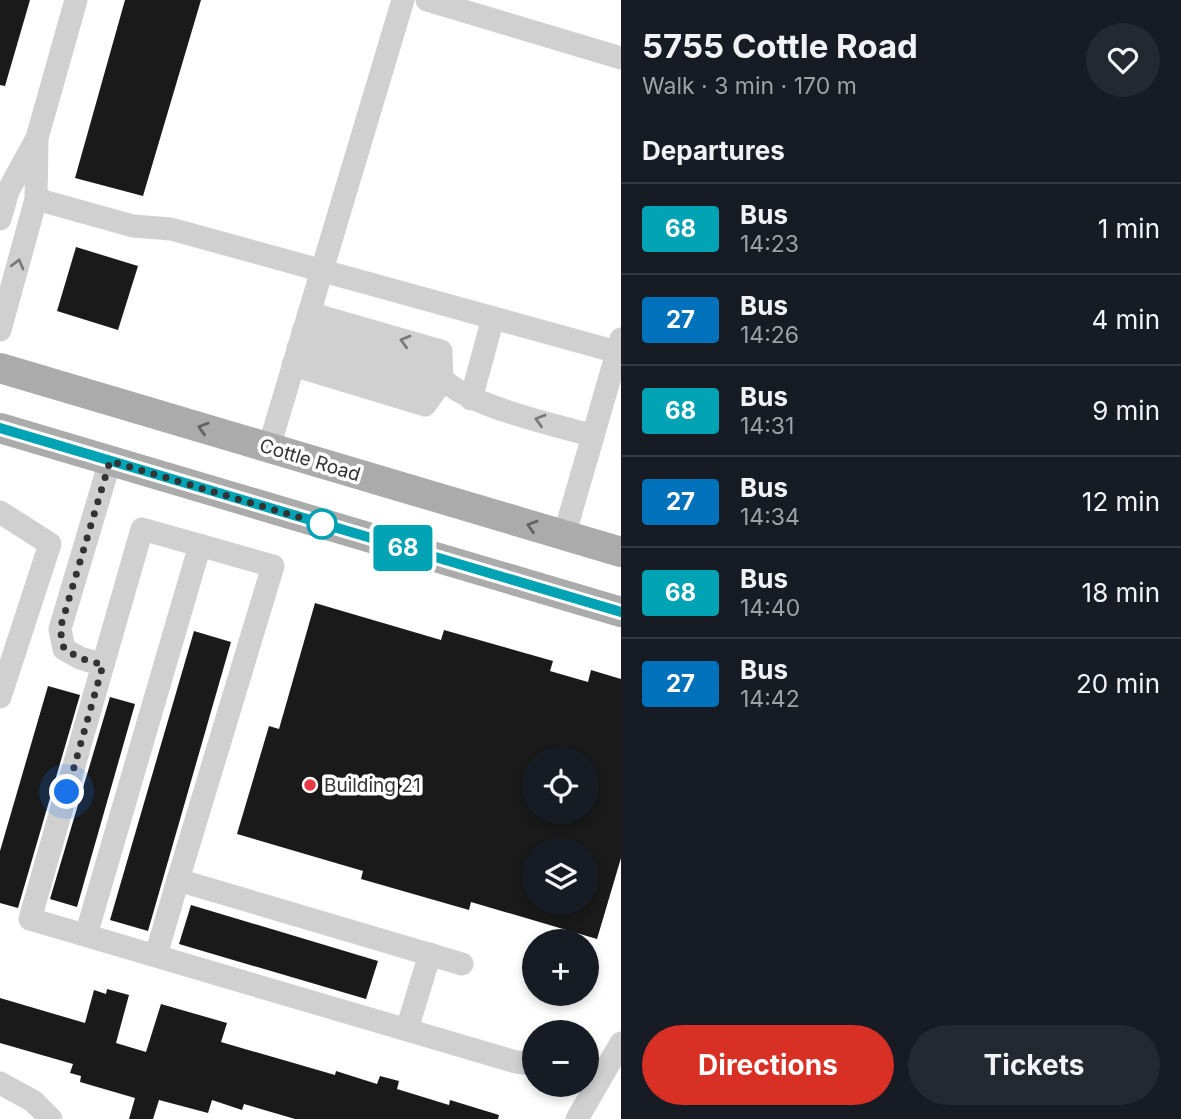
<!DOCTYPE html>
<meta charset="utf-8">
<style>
body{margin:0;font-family:Inter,sans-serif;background:#242831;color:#f1f3f6;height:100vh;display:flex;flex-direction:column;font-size:26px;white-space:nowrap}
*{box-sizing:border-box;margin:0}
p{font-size:23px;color:#9ea1a6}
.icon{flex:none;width:38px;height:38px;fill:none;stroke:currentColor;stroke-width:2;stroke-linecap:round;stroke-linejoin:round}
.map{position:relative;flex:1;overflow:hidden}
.details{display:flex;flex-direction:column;background:#171b24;width:560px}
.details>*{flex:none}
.badge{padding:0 14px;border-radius:5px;font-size:24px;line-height:46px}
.buttons{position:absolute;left:522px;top:747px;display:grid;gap:14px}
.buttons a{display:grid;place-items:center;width:77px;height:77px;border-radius:50%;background:#171b24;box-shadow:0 4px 10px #0003;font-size:35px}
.you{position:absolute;width:35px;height:35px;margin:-18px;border:5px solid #fff;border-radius:50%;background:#1a73e8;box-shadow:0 0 0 10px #1a73e833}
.map>.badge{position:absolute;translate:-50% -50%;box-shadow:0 0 0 4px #fff}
h2{padding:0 21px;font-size:26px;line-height:63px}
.round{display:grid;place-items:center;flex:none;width:74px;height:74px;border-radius:37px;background:#242831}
.summary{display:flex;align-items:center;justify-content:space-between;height:119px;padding:0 21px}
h1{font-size:33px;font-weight:700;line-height:52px}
.cta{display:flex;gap:14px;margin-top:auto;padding:14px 21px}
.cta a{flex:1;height:80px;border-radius:42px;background:#d93025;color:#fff;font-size:28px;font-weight:700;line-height:80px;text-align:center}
.cta a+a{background:#242831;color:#f1f3f6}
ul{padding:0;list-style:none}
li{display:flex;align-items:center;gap:21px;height:91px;padding:0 21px;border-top:2px solid #363941}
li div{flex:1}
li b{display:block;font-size:26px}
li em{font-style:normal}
li .badge{min-width:77px;font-weight:700;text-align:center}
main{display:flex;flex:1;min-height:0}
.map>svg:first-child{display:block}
.building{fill:#1a1a1a;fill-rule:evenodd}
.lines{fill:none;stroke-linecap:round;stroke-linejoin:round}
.minor{stroke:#d0d0d0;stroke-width:23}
.major{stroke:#ababab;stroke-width:30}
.oneway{stroke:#7a7a7a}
.oneway2{stroke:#636363}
.line-casing{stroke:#fff;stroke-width:16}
.line{stroke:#00a3b4;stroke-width:10}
.walk{stroke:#333;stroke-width:7;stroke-dasharray:0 12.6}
.stop-dot{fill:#fff;stroke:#00a3b4;stroke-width:3.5}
.poi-dot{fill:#e63946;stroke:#fff;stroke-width:2.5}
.labels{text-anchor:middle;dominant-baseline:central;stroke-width:7;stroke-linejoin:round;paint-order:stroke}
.street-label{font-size:19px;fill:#333;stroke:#fff}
.poi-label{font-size:19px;fill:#333;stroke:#fff;text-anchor:start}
</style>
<main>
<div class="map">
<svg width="621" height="1119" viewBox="0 0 621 1119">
<rect width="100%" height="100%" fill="#fff"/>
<g class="building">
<polygon points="0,0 30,0 5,86 0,85"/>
<polygon points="125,0 201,0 143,196 75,178"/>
<polygon points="76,247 138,266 118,330 57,311"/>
<path d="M315 603 441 640 444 630 553 661 550 671 588 682 591 670 621 679V858L597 939 471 902 469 910 361 879 363 871 237 834 269 726 279 729ZM534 760H586V812H534ZM534 850H586V903H534Z"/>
<polygon points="194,631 231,642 148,931 110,920"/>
<polygon points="48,686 80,695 18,908 0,903 0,851"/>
<polygon points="110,697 135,704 77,907 50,899"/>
<polygon points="191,905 378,961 366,999 179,944"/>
<polygon points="107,989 129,995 116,1043 146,1052 161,1004 227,1023 221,1042 335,1075 336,1071 377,1084 380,1076 399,1081 397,1089 449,1105 450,1100 499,1115 498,1119 295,1119 244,1104 242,1110 212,1100 208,1113 159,1100 153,1119 129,1119 135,1098 80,1082 81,1076 70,1073 73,1064 0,1043 0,998 85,1023 94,990 106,994"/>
</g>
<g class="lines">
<g class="minor">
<polyline points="427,0 621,58"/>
<polyline points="36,199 133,226 171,229 617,352"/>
<polyline points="0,219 8,191 37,138 76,0"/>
<polyline points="0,330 36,199 37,141"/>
<path d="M303 331 436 371C457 405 554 424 593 436"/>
<polyline points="298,348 431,387 442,381"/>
<polyline points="293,365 425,405 442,381 441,351 309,313"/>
<polyline points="471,399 493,318"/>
<polyline points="269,447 403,0"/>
<polyline points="0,512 50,544 0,697"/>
<polyline points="564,536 621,339"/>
<polyline points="103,665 80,658 64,649 60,629 110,461"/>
<polyline points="86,935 200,545"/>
<polyline points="156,955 178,880"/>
<polyline points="462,964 178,880 273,566 142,529 30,919 516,1062 534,1064"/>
<polyline points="407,1029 430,954"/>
<polyline points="0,1083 33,1101 51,1119"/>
<polyline points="577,1119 621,1043"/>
</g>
<g class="major">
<polyline points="0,368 621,552"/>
<polyline points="0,428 621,612"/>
</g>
</g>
<defs><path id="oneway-chevron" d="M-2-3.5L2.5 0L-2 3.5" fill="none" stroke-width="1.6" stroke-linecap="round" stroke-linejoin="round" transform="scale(1.75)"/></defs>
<g class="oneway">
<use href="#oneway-chevron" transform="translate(18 264) rotate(-75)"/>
<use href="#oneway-chevron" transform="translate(405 341) rotate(-164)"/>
<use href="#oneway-chevron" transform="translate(540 420) rotate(-163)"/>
</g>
<g class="oneway2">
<use href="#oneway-chevron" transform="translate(203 428) rotate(-163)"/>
<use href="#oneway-chevron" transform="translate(532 526) rotate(-163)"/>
</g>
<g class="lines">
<defs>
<polyline id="line" points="0,428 621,612"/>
</defs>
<use href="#line" class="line-casing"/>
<use href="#line" class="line"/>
<polyline class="walk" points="67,792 103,665 80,658 64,649 60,629 110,461 322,524"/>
</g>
<circle class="stop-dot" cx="322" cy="524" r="14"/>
<circle class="poi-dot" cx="310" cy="785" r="7"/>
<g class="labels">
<g class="street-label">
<text transform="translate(310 460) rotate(17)">Cottle Road</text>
</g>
<g class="poi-label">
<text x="324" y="785">Building 21</text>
</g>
</g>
</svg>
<div class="buttons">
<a><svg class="icon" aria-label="locate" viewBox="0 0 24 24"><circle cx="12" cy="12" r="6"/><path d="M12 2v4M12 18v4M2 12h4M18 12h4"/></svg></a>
<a><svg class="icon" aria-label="layers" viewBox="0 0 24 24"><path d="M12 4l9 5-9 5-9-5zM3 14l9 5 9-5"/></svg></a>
<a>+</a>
<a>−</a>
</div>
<div class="you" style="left:67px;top:792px"></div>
<b class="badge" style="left:403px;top:548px;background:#00a3b4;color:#fff">68</b>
</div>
<section class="details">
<div class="summary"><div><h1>5755 Cottle Road</h1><p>Walk · 3 min · 170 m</p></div><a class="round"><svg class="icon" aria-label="heart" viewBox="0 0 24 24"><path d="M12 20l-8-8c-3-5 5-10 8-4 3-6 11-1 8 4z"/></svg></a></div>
<h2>Departures</h2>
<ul>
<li><span class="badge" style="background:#00a3b4;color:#fff">68</span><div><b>Bus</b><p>14:23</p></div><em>1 min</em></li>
<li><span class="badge" style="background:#0072bc;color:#fff">27</span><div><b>Bus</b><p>14:26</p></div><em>4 min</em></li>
<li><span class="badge" style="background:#00a3b4;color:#fff">68</span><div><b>Bus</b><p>14:31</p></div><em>9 min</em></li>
<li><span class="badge" style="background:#0072bc;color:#fff">27</span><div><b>Bus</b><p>14:34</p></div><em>12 min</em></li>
<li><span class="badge" style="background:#00a3b4;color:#fff">68</span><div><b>Bus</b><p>14:40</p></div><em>18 min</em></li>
<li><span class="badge" style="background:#0072bc;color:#fff">27</span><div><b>Bus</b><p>14:42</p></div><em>20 min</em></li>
</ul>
<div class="cta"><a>Directions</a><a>Tickets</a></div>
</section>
</main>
